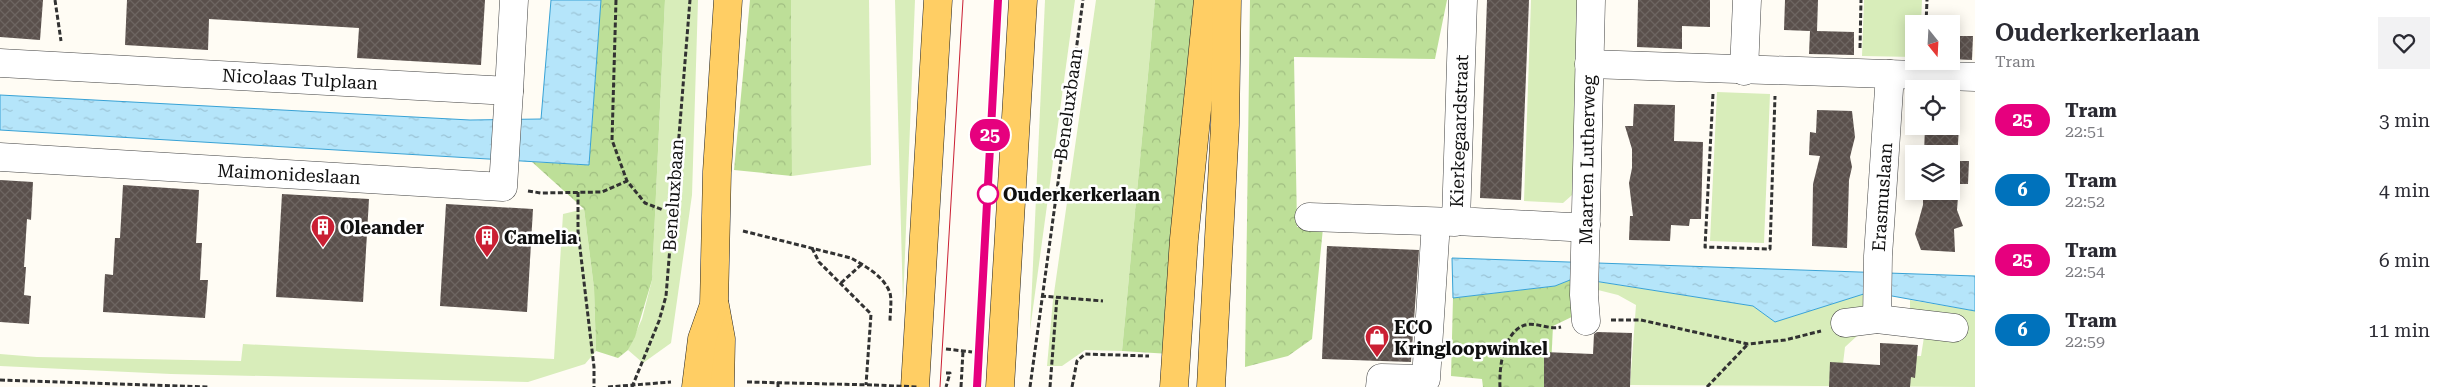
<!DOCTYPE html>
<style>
body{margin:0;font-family:"Roboto Serif",serif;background:#f2f2f3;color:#2b2b33;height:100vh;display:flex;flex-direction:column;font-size:19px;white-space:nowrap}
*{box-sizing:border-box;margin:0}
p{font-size:16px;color:#7c7c81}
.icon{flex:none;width:28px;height:28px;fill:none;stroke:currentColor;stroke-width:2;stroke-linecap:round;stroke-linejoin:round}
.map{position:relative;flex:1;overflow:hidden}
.drawer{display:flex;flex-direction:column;background:#fff;width:475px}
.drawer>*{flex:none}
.badge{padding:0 10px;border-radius:16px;font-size:18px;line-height:32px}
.needle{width:32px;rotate:162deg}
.tools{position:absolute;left:1905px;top:15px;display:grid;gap:10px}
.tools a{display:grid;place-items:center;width:55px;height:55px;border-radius:0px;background:#fff;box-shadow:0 2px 12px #0003;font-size:25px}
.map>.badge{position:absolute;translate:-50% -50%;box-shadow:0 0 0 2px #fff}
.round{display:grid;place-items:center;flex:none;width:52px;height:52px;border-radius:0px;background:#f2f2f3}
.head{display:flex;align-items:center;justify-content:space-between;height:85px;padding:0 20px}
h1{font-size:24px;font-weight:600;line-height:38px}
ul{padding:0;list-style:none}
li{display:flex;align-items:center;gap:15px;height:70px;padding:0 20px}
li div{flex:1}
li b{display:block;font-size:19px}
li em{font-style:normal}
li .badge{min-width:55px;font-weight:700;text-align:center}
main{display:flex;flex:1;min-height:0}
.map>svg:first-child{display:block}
.grass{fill:#d8edba}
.forest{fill:url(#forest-crowns)}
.water{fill:url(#water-ripples);stroke:#38a2d5}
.building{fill:url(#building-cross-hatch)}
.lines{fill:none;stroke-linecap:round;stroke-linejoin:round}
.minor-casing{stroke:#434343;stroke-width:29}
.major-casing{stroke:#212121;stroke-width:29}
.path{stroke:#323232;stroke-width:3;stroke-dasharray:5 2.5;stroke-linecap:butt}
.minor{stroke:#fff;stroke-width:28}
.major{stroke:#ffce64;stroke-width:28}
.tram{stroke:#ca1f33;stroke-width:1}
.path-bridge{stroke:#323232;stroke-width:3;stroke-dasharray:5 2.5;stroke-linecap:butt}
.line-casing{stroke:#fff;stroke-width:11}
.line{stroke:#e6007e;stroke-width:8}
.stop-dot{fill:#fff;stroke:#e6007e;stroke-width:2.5}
.labels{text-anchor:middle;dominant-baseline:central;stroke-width:5;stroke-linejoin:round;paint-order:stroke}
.street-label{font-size:18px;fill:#101010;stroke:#fff}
.stop-label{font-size:18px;font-weight:bold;fill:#101010;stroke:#fff;text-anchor:start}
.poi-label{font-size:18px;font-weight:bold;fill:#101010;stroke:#fff;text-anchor:start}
</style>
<main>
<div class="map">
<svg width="1975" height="387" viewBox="0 0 1975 387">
<defs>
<pattern id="forest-crowns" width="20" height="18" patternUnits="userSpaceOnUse" patternTransform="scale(1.25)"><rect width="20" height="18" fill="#bddf98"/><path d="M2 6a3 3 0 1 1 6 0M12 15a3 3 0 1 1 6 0" fill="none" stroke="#a1be82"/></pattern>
<pattern id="water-ripples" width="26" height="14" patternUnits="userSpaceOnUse" patternTransform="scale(1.25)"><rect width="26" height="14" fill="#b5e5fa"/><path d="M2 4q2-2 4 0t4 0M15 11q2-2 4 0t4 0" fill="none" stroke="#9bc3d5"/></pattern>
<pattern id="building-cross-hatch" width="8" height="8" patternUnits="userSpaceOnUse" patternTransform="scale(1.25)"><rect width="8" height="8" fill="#5a504c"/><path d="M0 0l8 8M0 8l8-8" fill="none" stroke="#6d6561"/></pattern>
</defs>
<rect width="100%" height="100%" fill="#fffcf4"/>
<g class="grass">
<polygon points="665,0 698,0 692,195 671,343 643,363 628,350 642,319 652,280"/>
<polygon points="791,0 869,0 871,165 792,176"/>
<polygon points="895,0 915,0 903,305"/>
<polygon points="1045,0 1075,0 1030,330"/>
<polygon points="1096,0 1155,0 1122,351 1085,350 1062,366 1047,366 1053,300"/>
<polygon points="1531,0 1581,0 1572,195 1563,203 1524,201"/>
<polygon points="1864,0 1922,0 1921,24 1914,24 1914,57 1862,56"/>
<polygon points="1717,92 1770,94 1764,243 1710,241"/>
<polygon points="584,209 594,288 596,351 585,364 528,382 171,374 0,366 0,354 37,357 241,361 243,344 554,359 563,214"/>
<polygon points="1599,282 1753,306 1775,322 1870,292 1875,326 1857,336 1845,347 1842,372 1884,374 1885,355 1921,356 1924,337 1910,315 1910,300 1975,311 1975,387 1630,385 1636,305 1618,295 1598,290"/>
</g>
<g class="forest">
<polygon points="601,0 665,0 652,280 635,337 628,350 618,358 596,351 594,288 584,209 532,162 589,165"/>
<polygon points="750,0 791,0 792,176 734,170"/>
<polygon points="1155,0 1201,0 1170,354 1122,351"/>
<polygon points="1250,0 1447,0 1435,59 1294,57 1297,227 1323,228 1312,339 1288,356 1245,367"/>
<polygon points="1575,278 1580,313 1553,326 1550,387 1483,387 1482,379 1451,376 1453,298 1555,286"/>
</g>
<g class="water">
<polygon points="551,0 601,0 589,165 0,130 0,95 470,120 541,119"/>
<polygon points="1452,258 1975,276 1975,311 1870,292 1775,322 1753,306 1575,278 1555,286 1453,298"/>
</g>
<g class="building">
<polygon points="0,0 43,0 40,40 0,37"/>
<polygon points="127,0 485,0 481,65 357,58 359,28 209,19 208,50 125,45"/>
<polygon points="1487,0 1529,0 1521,200 1480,198"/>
<polygon points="1638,0 1710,0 1710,27 1682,26 1682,49 1637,47"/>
<polygon points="1785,0 1818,0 1817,31 1854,32 1854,55 1809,54 1810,31 1784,30"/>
<polygon points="1951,36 1973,36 1972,60 1951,59"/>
<polygon points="1634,104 1675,105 1674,141 1703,142 1701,219 1690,219 1689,226 1671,225 1670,241 1629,240 1630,216 1633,216 1629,183 1632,168 1632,149 1625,126 1633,126"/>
<polygon points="1817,110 1852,111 1855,137 1850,157 1852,167 1849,180 1847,248 1812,246 1813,184 1820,156 1809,155 1810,132 1816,133"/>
<polygon points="1925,126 1959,126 1957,161 1969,161 1968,184 1959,184 1957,210 1963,226 1954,229 1955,252 1921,250 1915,234 1923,205 1923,191 1951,191 1951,154 1924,154"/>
<polygon points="0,180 33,182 31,220 27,219 24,267 26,267 24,295 31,296 29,324 0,322"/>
<polygon points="123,185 199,190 196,243 202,243 200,280 208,280 205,318 103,312 105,274 113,275 115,238 120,238"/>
<polygon points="282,194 369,199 363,302 276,297"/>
<polygon points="446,204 533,209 527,312 440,306"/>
<polygon points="1327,246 1419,250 1411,362 1322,359"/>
<polygon points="1597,332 1632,333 1630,387 1544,387 1544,352 1593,354 1594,334"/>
<polygon points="1880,343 1918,345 1915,378 1911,377 1910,387 1829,387 1830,362 1880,365"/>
</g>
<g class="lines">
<defs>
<g id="minor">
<polyline points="1463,0 1456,221 1570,227 1586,225"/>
<polyline points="0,63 509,91 514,0"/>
<polyline points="1589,64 1975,77"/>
<polyline points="1744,71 1747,0"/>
<polyline points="0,157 503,187 509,91"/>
<polyline points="1309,217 1455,222"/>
<polyline points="1877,319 1878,256 1890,74"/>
<polyline points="1586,321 1584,295 1591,0"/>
<polyline points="1845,323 1877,319 1954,328"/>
<polyline points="1380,387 1381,378 1426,379 1436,222"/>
</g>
<g id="major">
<polyline points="715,306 721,339 720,387"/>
<polyline points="696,387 702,339 714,305 717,172 728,0"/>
<polyline points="915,387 938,0"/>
<polyline points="1000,387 1023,0"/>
<polyline points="1174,387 1184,239 1208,0"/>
<polyline points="1211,387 1225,125 1227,0"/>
</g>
</defs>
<use href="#minor" class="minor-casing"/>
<use href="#major" class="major-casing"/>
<g class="path">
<polyline points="55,0 61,41"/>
<polyline points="616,0 612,140 627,181 645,203 663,210"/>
<polyline points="1926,24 1927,0"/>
<polyline points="1860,48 1861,0"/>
<polyline points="1713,94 1705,247 1770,249 1775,96"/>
<polyline points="528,191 541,193 602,192 627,181"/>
<polyline points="578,192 578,231 594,367 594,387"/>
<path d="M743 231 851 258C865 266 884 276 890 293 892 301 890 313 890 321"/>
<polyline points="812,248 819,262 871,314 866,385"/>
<polyline points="841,283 862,264"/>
<polyline points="1041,296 1103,301"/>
<polyline points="1611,320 1641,320 1748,344 1785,340 1821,331"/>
<polyline points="946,349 972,352"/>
<polyline points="946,373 950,373 946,387"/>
<polyline points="0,380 208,387"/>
<polyline points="747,382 874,385"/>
<polyline points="608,387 671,382"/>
<polyline points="632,387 659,321 666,296 690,0"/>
<polyline points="778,387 778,381"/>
<polyline points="961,387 963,351"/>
<polyline points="1030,387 1083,0"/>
<polyline points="1050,387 1057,297"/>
<polyline points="1072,387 1077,361 1085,354 1149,356"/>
<path d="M1500 387C1499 368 1503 332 1525 325 1536 322 1549 330 1561 327"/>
<polyline points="1707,387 1748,344"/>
</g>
<use href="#minor" class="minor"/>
<use href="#major" class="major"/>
<g class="tram">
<polyline points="940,387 963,0"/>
<polyline points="977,387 998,0"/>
</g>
<polyline class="path-bridge" points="874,385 919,387"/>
</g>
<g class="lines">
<defs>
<polyline id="line" points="977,387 998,0"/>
</defs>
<use href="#line" class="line-casing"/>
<use href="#line" class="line"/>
</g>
<defs>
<symbol id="building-pin" viewBox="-11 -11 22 30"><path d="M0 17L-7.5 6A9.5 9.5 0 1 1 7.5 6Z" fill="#ca1f33" stroke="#fff"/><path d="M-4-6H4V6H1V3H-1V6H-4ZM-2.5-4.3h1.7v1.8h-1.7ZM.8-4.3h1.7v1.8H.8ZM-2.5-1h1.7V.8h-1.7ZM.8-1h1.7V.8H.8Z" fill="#fff"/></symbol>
<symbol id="shop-pin" viewBox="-11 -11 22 30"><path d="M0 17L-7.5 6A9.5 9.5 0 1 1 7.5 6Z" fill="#ca1f33" stroke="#fff"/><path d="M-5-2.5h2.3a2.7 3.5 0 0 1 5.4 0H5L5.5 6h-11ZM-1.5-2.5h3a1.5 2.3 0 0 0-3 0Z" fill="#fff"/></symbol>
</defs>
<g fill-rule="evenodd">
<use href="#building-pin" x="309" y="213" width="28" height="38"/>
<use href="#building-pin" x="473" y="223" width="28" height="38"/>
<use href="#shop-pin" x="1363" y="323" width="28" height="38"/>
</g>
<circle class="stop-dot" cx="988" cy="194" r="10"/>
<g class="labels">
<g class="street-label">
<text transform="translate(300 79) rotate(3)">Nicolaas Tulplaan</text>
<text transform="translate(1068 104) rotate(-82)">Beneluxbaan</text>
<text transform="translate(1459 131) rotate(-88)">Kierkegaardstraat</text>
<text transform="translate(1587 160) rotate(-89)">Maarten Lutherweg</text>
<text transform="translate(289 174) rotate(3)">Maimonideslaan</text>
<text transform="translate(673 195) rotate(-86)">Beneluxbaan</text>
<text transform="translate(1882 197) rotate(-86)">Erasmuslaan</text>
</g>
<g class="stop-label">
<text x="1003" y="194">Ouderkerkerlaan</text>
</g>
<g class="poi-label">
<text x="340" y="227">Oleander</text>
<text x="504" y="237">Camelia</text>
<text x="1394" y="327">ECO<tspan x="1394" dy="21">Kringloopwinkel</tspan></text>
</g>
</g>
</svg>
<div class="tools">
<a><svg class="needle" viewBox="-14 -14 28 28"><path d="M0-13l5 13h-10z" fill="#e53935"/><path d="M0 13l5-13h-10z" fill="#7c7c81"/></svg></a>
<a><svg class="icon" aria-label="locate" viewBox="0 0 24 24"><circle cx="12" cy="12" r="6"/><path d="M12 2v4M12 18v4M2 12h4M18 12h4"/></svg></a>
<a><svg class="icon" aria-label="layers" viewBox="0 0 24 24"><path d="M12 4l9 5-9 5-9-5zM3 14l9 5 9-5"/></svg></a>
</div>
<b class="badge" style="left:990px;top:135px;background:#e6007e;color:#fff">25</b>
</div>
<section class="drawer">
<div class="head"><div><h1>Ouderkerkerlaan</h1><p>Tram</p></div><a class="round"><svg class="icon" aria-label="heart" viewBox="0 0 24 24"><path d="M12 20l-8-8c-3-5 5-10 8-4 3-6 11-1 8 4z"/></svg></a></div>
<ul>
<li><span class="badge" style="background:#e6007e;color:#fff">25</span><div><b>Tram</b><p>22:51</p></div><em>3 min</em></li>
<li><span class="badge" style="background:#0072bc;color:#fff">6</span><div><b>Tram</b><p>22:52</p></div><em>4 min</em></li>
<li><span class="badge" style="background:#e6007e;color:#fff">25</span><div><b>Tram</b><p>22:54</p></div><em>6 min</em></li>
<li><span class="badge" style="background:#0072bc;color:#fff">6</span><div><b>Tram</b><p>22:59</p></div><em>11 min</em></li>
</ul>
</section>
</main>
